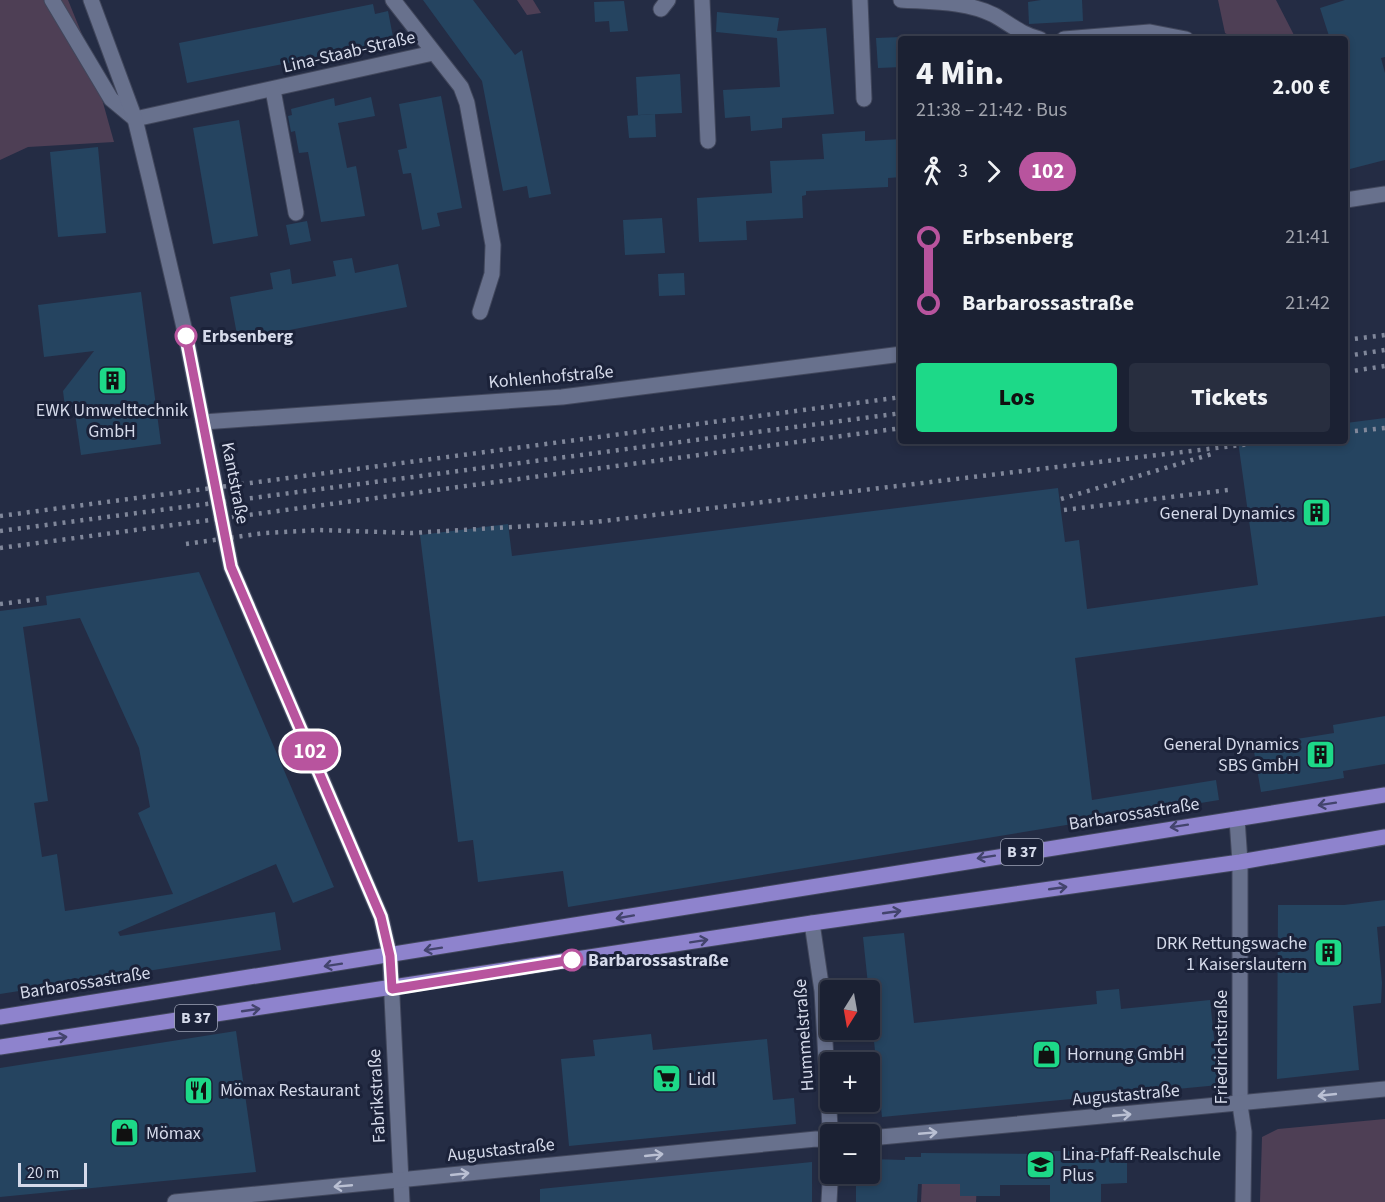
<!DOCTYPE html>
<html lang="de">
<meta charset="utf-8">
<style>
body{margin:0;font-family:"Source Sans 3",sans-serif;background:#282e3f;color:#f1f3f6;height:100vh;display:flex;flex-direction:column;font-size:22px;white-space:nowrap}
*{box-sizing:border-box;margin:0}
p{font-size:20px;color:#a0a3ac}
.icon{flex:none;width:33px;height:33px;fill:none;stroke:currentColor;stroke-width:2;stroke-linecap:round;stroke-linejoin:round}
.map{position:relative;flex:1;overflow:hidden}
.panel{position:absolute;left:898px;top:36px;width:450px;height:408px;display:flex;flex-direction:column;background:#1b2133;border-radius:6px;box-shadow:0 3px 9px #0003,0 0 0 2px #393e4e}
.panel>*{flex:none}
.badge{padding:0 12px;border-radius:20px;font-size:21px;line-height:39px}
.needle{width:39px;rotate:191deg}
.fabs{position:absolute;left:820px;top:980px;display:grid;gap:12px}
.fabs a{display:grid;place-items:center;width:60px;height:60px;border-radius:6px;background:#1b2133;box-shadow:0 3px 9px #0003,0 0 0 2px #393e4e;font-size:30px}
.scale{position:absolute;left:18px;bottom:15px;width:69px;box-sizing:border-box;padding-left:6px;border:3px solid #d5daea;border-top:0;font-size:16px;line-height:21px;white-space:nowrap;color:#d5daea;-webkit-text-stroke:4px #1b2239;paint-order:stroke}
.map>.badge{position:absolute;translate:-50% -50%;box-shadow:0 0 0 3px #fff}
.legs{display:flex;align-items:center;gap:9px;height:66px;padding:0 18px;font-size:20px}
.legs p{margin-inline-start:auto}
.overview{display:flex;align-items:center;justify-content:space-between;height:102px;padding:0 18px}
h1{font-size:33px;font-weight:800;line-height:45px}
.primary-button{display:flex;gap:12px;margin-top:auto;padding:12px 18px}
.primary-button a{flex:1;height:69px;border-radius:6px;background:#1dd988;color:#111;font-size:24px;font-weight:800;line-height:69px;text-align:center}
.primary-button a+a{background:#282e3f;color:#f1f3f6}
ul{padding:0 18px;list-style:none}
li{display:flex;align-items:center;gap:21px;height:66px;font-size:22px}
li i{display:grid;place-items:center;width:9px;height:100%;margin:0 8px;background:currentColor}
li i::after{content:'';width:15px;height:15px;margin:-8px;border:4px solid;border-radius:50%;background:#1b2133}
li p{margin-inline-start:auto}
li:first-child i{background:linear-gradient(#0000 50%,currentColor 0)}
li:last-child i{background:linear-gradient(currentColor 50%,#0000 0)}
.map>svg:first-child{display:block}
.green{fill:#4e3f55}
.building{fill:#254460;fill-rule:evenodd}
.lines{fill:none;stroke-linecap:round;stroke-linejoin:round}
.minor-casing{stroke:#41475c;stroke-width:17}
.major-casing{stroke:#41475c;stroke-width:17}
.minor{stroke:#68718d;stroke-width:15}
.major{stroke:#8e83cd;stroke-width:15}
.rail{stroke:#80879a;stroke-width:4.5;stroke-dasharray:3 6;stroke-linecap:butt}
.oneway{stroke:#43446d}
.oneway2{stroke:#bac0d3}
.line-1-casing{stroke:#fff;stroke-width:14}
.line-1{stroke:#b8549e;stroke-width:9}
.stop-1-dot{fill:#fff;stroke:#b8549e;stroke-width:3}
.labels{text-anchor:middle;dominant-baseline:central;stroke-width:6;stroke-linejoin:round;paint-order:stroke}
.shield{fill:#1b2239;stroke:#9da3b5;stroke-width:1.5}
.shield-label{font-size:16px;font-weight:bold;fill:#d5daea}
.street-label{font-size:18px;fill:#d5daea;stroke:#1b2239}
.stop-label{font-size:18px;font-weight:bold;fill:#d5daea;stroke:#1b2239;text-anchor:start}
.poi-label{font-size:18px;fill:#d5daea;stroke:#1b2239;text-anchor:start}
</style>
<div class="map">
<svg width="1385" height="1202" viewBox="0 0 1385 1202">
<rect width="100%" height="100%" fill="#242c44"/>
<g class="green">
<polygon points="0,0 68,0 88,49 114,142 28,147 0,160"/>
<polygon points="517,0 533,0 541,13 527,15"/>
<polygon points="1218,0 1276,0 1296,39 1235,39 1225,33"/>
<polygon points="1385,1119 1385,1202 1260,1202 1262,1137 1278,1129"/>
<polygon points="922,1180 977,1184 976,1202 921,1202"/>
</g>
<g class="building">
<polygon points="423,0 473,0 515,55 522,50 551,194 529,198 527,186 503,191 482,81"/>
<polygon points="1041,0 1082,0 1083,21 1029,24 1028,2"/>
<polygon points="1345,0 1385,0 1385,57 1381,58 1385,73 1385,160 1350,169 1346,149 1346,39 1330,39 1320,8"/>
<polygon points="624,1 628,31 610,32 609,21 595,22 594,2"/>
<polygon points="373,4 375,14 388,11 394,42 187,83 179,43"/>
<polygon points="717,12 779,18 777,31 826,28 834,114 782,118 782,128 751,131 750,116 725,118 723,90 780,87 777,38 716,32"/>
<polygon points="902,37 902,67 878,68 876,38"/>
<polygon points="680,74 682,113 638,115 636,77"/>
<polygon points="441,96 462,208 437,213 440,226 422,230 411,173 403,174 398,150 407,148 399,104"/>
<polygon points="371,97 375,116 338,123 347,168 356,166 365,216 321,222 308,152 299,153 295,131 291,132 288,116 292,115 291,109 334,98 335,106"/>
<polygon points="655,114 656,137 629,138 627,116"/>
<polygon points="239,120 258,236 213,244 193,128"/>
<polygon points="865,131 865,141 902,139 902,177 888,178 888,187 806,191 806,195 802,196 803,218 746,221 747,240 699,242 697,198 772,193 770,161 824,159 822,134"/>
<polygon points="98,147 106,233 58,237 50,152"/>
<polygon points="662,218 665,253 625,255 623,220"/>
<polygon points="307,221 311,241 290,245 286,225"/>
<polygon points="352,258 355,273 398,264 407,307 238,340 230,297 273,289 270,273 290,269 292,284 336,276 333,261"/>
<polygon points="684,273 685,295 659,296 658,274"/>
<polygon points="141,292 161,444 81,455 74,406 65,407 63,391 94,351 44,357 38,305"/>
<polygon points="1385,418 1385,616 1075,658 1092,800 1216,780 1219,800 568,907 563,871 478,882 473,840 458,842 420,535 508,524 512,556 1058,488 1065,542 1079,540 1087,609 1258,585 1238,441 1346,441 1346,423"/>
<path d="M199 572 334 887 293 903 276 864 118 932 120 936 275 912 281 950 0 994V611L47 605 46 596ZM80 618 139 748 150 807 138 813 173 894 65 911 57 854 42 857 34 803 48 801 23 627Z"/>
<polygon points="1385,716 1385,764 1343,771 1344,778 1261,792 1253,746 1334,733 1333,725"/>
<polygon points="1385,900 1385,926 1377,927 1382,983 1381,1003 1353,1006 1359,1070 1277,1079 1278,905 1344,905"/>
<polygon points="904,933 914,1023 1097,1004 1096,991 1119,989 1121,1009 1210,1000 1219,1085 882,1117 863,937"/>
<polygon points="236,1031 256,1172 0,1197 0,1068"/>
<polygon points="651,1034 653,1050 767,1039 773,1100 794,1098 796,1124 569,1146 561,1059 595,1056 593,1040"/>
<polygon points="1048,1151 1127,1151 1127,1183 1101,1184 1101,1202 1050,1202 1050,1185 1000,1185 1000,1196 960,1196 960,1184 918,1184 917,1202 856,1202 856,1173 870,1173 870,1159 905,1160 905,1157 921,1157 921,1153 1048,1154"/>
<polygon points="812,1162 812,1202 540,1202 540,1189"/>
</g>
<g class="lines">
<defs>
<g id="minor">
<polyline points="52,0 111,99 135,119 433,53"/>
<polyline points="91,0 135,119 151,185 186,336 231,567 381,917 390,956 402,1202"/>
<polyline points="393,0 461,87 467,103 493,245 492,274 480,312"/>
<polyline points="702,0 708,141"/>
<polyline points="860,0 864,99"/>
<path d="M901 0C932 2 966 1 994 15 1010 24 1022 35 1040 39"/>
<polyline points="661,9 668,0"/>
<polyline points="1064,39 1150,32 1186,39"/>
<polyline points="273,90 296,213"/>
<polyline points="1346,200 1385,194"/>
<polyline points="203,422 562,397 902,354"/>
<polyline points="1237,819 1240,862 1240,1105 1244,1132 1243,1202"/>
<polyline points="812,923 822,991 831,1144"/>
<polyline points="870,1138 1385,1089"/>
<polyline points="175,1202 816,1139 831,1140"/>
<polyline points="829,1202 831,1164"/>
</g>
<g id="major">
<polyline points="0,1017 1385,795"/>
<polyline points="0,1047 812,923 1240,862 1385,837"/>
</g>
</defs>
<use href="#minor" class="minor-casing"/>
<use href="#major" class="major-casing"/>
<use href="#minor" class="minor"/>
<use href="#major" class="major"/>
<g class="rail">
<polyline points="1346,340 1385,335"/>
<polyline points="1346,356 1385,350"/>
<polyline points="1346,372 1385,366"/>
<polyline points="1346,432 1385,428"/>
<polyline points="1061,499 1212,454"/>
<polyline points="1064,510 1228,490"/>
<polyline points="0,516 902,397"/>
<polyline points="0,531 902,413"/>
<polyline points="186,544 264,533 319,530 412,533 595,522 1275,441"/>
<polyline points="0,548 902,428"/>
<polyline points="0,604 41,599"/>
</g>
</g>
<defs><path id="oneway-shaft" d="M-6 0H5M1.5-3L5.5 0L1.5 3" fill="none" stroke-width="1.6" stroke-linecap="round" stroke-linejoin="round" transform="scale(1.5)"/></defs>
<g class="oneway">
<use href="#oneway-shaft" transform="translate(1327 804) rotate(171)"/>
<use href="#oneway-shaft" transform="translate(1179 826) rotate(171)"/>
<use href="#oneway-shaft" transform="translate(986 857) rotate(171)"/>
<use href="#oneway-shaft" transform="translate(1058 888) rotate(-8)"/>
<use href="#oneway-shaft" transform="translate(892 912) rotate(-8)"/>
<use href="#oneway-shaft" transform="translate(625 917) rotate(170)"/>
<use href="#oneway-shaft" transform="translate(699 941) rotate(-9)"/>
<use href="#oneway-shaft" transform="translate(433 949) rotate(171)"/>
<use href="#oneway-shaft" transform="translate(333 965) rotate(171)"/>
<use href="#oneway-shaft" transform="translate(251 1010) rotate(-8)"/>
<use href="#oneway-shaft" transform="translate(58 1038) rotate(-8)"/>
</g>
<g class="oneway2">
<use href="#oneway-shaft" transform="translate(1327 1095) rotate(174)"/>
<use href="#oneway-shaft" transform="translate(1122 1115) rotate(-5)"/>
<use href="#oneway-shaft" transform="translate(928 1133) rotate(-5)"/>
<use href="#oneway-shaft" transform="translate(654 1155) rotate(-6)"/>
<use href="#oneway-shaft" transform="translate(460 1174) rotate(-6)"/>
<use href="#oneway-shaft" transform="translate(343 1186) rotate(175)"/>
</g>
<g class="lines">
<defs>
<polyline id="line-1" points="186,336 231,567 381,917 390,956 392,989 572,960"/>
</defs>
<use href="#line-1" class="line-1-casing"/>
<use href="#line-1" class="line-1"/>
</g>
<defs>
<symbol id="building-square" viewBox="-11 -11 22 22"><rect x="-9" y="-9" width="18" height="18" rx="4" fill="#1dd988" stroke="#1b2239"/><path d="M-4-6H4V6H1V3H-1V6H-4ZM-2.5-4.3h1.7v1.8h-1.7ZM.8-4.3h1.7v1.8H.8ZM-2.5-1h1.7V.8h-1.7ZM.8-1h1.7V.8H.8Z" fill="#111"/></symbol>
<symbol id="shop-square" viewBox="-11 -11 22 22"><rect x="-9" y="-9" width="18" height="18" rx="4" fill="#1dd988" stroke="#1b2239"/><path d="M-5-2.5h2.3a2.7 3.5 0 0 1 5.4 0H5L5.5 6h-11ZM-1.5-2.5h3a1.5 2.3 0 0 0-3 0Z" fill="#111"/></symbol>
<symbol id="supermarket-square" viewBox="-11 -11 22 22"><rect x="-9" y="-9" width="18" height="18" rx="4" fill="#1dd988" stroke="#1b2239"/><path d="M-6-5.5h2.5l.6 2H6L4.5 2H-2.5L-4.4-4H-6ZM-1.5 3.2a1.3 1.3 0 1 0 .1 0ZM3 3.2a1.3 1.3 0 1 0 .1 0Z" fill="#111"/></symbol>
<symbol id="restaurant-square" viewBox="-11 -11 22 22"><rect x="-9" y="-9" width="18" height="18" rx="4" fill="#1dd988" stroke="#1b2239"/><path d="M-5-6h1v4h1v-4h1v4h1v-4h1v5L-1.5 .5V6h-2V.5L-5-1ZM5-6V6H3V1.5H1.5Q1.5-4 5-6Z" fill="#111"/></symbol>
<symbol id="school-square" viewBox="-11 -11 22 22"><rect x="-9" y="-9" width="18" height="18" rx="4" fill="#1dd988" stroke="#1b2239"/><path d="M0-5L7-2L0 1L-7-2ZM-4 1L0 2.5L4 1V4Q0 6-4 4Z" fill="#111"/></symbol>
</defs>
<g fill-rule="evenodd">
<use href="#building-square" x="96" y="364" width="33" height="33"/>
<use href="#building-square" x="1300" y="496" width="33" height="33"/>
<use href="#building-square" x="1304" y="738" width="33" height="33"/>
<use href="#building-square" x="1312" y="936" width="33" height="33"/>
<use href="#shop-square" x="1030" y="1038" width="33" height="33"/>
<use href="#supermarket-square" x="650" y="1062" width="33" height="33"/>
<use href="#restaurant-square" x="182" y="1074" width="33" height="33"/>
<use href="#shop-square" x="108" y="1116" width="33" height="33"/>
<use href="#school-square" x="1024" y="1148" width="33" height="33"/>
</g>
<g class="stop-1-dot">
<circle cx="186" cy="336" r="10"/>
<circle cx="572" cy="960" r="10"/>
</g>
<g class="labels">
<g class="shield">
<rect x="1001" y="839" width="42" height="26" rx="4.5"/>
<rect x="175" y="1005" width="42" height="26" rx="4.5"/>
</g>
<g class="shield-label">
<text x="1022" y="852">B 37</text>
<text x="196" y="1018">B 37</text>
</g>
<g class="street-label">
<text transform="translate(349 52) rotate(-13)">Lina-Staab-Straße</text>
<text transform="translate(551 377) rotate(-5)">Kohlenhofstraße</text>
<text transform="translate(235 483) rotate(79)">Kantstraße</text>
<text transform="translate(1134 814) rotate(-9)">Barbarossastraße</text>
<text transform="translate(85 983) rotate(-9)">Barbarossastraße</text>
<text transform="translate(804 1035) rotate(-94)">Hummelstraße</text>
<text transform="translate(1221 1047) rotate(-90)">Friedrichstraße</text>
<text transform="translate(1126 1095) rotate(-5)">Augustastraße</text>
<text transform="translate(377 1096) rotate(-93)">Fabrikstraße</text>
<text transform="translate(501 1150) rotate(-6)">Augustastraße</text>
</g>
<g class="stop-label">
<text x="202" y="336">Erbsenberg</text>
<text x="588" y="960">Barbarossastraße</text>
</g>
<g class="poi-label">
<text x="112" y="410" text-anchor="middle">EWK Umwelttechnik<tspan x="112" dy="21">GmbH</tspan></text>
<text x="1295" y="513" text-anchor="end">General Dynamics</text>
<text x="1299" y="744" text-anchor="end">General Dynamics<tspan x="1299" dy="21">SBS GmbH</tspan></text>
<text x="1307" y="943" text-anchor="end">DRK Rettungswache<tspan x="1307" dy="21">1 Kaiserslautern</tspan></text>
<text x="1067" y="1054">Hornung GmbH</text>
<text x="688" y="1079">Lidl</text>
<text x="220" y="1090">Mömax Restaurant</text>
<text x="146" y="1133">Mömax</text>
<text x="1062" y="1154">Lina-Pfaff-Realschule<tspan x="1062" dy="21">Plus</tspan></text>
</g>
</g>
</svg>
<div class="fabs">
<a><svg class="needle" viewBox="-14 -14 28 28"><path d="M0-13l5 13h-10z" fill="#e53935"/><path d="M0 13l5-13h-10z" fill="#a0a3ac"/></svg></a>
<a>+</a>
<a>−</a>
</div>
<div class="scale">20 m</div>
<b class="badge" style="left:310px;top:751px;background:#b8549e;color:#fff">102</b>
<section class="panel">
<div class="overview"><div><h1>4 Min.</h1><p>21:38 – 21:42 · Bus</p></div><b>2.00 €</b></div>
<div class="legs"><svg class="icon" aria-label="walk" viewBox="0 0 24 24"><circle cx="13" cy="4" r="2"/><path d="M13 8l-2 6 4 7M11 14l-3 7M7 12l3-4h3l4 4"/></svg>3<svg class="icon" aria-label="forward" viewBox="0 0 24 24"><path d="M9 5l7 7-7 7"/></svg><b class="badge" style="background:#b8549e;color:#fff">102</b></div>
<ul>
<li><i style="color:#b8549e"></i><b>Erbsenberg</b><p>21:41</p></li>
<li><i style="color:#b8549e"></i><b>Barbarossastraße</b><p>21:42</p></li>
</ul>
<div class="primary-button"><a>Los</a><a>Tickets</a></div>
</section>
</div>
